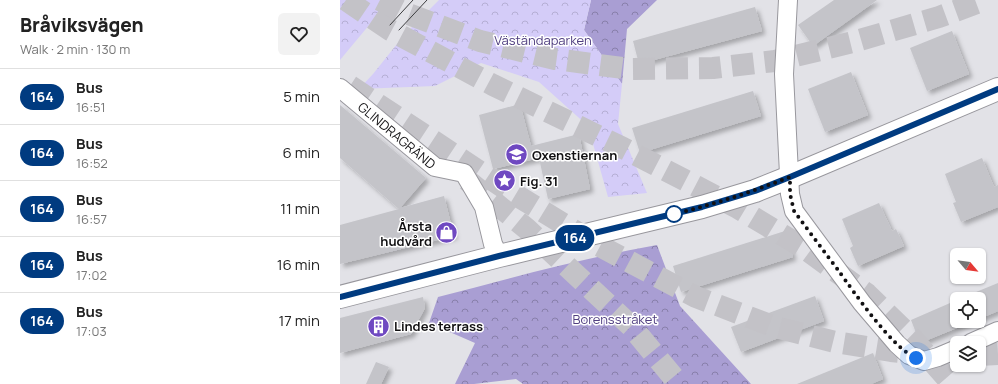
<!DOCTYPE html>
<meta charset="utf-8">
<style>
body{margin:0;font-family:Manrope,sans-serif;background:#f2f2f2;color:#222;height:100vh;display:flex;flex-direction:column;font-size:15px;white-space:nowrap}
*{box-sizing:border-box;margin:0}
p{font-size:13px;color:#767676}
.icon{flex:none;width:22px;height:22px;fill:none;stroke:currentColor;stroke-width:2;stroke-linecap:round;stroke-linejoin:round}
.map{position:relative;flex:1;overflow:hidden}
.drawer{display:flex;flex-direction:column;background:#fff;width:340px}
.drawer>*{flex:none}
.badge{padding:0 8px;border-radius:13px;font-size:14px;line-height:26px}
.needle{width:26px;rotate:119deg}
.controls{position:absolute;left:610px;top:248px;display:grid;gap:8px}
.controls a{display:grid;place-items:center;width:36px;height:36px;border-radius:6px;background:#fff;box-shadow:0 1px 3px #0004;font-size:20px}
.you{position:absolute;width:20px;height:20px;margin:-10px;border:3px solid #fff;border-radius:50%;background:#1a73e8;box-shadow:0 0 0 6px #1a73e833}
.map>.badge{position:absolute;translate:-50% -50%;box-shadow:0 0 0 2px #fff}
.round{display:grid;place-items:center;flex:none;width:42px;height:42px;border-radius:6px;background:#f2f2f2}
.head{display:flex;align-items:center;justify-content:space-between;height:68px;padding:0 20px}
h1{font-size:19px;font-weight:800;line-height:30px}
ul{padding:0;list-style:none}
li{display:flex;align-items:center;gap:12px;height:56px;padding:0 20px;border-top:1px solid #e0e0e0}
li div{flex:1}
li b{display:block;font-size:15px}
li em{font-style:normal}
li .badge{min-width:44px;font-weight:700;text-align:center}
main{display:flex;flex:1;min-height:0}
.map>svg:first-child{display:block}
.forest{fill:url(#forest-crowns)}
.park{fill:url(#park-crowns)}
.building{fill:#c4c4c9;filter:url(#shadow)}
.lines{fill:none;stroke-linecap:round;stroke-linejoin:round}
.motorway-tunnel{stroke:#c3c2c7;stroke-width:22;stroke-dasharray:22 11;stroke-linecap:butt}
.minor-casing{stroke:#98979d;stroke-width:20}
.tertiary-casing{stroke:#98979d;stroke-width:24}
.minor{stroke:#fff;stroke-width:18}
.tertiary{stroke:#fff;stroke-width:22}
.tram{stroke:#3d3d3f;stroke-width:1}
.line-casing{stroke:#fff;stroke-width:9}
.line{stroke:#003b80;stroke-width:6}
.walk{stroke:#111012;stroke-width:4;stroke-dasharray:0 7.2}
.stop-dot{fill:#fff;stroke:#003b80;stroke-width:2}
.labels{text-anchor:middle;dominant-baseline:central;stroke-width:3;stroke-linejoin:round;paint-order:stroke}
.park-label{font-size:13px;fill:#503f80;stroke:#fff}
.street-label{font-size:13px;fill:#111012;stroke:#fff}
.poi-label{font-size:13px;font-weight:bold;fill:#111012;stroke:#fff;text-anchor:start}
</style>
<main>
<section class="drawer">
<div class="head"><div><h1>Bråviksvägen</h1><p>Walk · 2 min · 130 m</p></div><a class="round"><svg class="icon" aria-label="heart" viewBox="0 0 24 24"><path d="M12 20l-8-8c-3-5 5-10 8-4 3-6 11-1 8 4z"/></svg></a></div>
<ul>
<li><span class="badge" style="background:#003b80;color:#fff">164</span><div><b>Bus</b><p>16:51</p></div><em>5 min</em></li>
<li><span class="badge" style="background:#003b80;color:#fff">164</span><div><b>Bus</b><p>16:52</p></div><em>6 min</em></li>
<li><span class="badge" style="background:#003b80;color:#fff">164</span><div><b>Bus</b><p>16:57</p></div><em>11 min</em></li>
<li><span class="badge" style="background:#003b80;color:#fff">164</span><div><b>Bus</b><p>17:02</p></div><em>16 min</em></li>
<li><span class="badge" style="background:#003b80;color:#fff">164</span><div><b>Bus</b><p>17:03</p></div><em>17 min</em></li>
</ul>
</section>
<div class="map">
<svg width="658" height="384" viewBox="0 0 658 384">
<defs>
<pattern id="forest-crowns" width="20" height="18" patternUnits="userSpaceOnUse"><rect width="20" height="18" fill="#a99ed3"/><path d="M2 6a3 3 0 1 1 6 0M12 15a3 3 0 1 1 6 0" fill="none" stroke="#887faa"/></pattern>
<pattern id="park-crowns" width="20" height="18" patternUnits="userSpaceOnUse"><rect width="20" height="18" fill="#d4ccf8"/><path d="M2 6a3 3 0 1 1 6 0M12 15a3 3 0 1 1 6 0" fill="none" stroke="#b5aed4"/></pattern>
<filter id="shadow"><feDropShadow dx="3.5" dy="3.5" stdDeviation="2" flood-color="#0004"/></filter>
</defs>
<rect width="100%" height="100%" fill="#e2e2e7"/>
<g class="forest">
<polygon points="251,0 317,0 287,29 282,84 244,30"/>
<path d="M317 245 340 306 411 384H183L176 379 134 384H115L135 343 89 323 98 297C171 278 243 258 317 245Z"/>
</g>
<g class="park">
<polygon points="0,0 50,0 0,60"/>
<polygon points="99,0 251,0 244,30 282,84 278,124 307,193 268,197 248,126 199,82 141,63 95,86 19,89 33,74 65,34"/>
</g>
<g class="building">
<polygon points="494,0 537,0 473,46 458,25"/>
<polygon points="415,7 422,31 299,64 293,41"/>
<polygon points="612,31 629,74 587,91 570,48"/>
<polygon points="511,72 528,115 485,132 468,89"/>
<polygon points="413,91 421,116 300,153 292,128"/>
<polygon points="180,104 191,146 239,134 250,189 208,199 199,158 153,169 139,115"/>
<polygon points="0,105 86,178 60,208 104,196 114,236 0,264 0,225 59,209 0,158"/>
<polygon points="642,158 654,187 658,185 658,207 621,222 613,203 616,202 605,174"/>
<polygon points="539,203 552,231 556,229 564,246 518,266 510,248 513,246 502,219"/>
<polygon points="445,231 453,257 341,292 333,266"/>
<polygon points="658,283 658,311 639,319 639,299 619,299"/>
<polygon points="475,296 484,321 401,352 391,327"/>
<polygon points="83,297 85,308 71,334 0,353 0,318"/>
<polygon points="617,300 617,321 634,321 580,343 571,320"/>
<polygon points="533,353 543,379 531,384 457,384"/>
<polygon points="36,362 49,367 41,384 26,384"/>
</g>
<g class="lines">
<g class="motorway-tunnel">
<polyline points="6,0 50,30 153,85 283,148 398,208 464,248 527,294 572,338 612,384"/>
<polyline points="40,0 63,12 140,41 215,59 290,69 373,68 435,61 513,42 599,17 645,0"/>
<polyline points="10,86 166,189 258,245 356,297 435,327 495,342 551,351 581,354"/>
<polyline points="127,180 187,229 291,326 339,384"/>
<polyline points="639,355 658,354"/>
</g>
<defs>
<g id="minor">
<polyline points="448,0 444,74 450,194 454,211 522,303 557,344 569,355 584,361 598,357 617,349"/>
<path id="s1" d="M0 88 95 167 124 173 144 207 153 244 159 256"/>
<polyline points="631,343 658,331"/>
</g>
<polyline id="tertiary" points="0,297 159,256 362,207 415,191 450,177 658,89"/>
</defs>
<use href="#minor" class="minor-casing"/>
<use href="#tertiary" class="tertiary-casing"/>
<use href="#minor" class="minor"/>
<use href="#tertiary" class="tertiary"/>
<g class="tram">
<polyline points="50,25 73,0"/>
<polyline points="59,30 87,0"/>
</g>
</g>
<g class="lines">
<defs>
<polyline id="line" points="0,297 159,256 362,207 415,191 450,177 658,89"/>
</defs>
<use href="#line" class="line-casing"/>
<use href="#line" class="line"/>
<path class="walk" d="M334 214H333C373 205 411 192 450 177V194L454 211C468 230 483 250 498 270 514 292 552 348 576 358"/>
</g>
<defs>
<symbol id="school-disc" viewBox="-11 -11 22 22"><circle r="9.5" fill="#6f49c1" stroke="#fff"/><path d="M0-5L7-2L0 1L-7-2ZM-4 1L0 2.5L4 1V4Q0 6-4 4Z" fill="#fff"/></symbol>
<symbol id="sight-disc" viewBox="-11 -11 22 22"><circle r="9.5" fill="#6f49c1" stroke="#fff"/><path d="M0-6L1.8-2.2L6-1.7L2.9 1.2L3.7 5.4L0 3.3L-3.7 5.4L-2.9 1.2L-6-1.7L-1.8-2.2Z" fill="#fff"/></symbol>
<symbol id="shop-disc" viewBox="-11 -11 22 22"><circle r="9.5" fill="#6f49c1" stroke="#fff"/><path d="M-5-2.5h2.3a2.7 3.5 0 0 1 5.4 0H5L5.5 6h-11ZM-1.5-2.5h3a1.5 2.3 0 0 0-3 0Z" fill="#fff"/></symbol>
<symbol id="building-disc" viewBox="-11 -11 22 22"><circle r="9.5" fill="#6f49c1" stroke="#fff"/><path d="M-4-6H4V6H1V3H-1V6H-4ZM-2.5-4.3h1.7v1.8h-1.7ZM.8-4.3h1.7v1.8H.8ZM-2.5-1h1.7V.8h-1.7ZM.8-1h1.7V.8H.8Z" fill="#fff"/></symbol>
</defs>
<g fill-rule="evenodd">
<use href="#school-disc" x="164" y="142" width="25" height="25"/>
<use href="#sight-disc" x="152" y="168" width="25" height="25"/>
<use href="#shop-disc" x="94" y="220" width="25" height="25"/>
<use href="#building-disc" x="26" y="314" width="25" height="25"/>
</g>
<circle class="stop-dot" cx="334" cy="214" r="8"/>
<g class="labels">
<g class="park-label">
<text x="203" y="40">Väständaparken</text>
<text x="275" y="319">Borensstråket</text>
</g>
<g class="street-label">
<text stroke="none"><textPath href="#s1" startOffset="74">GLINDRAGRÄND</textPath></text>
</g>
<g class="poi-label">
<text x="192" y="155">Oxenstiernan</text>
<text x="180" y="181">Fig. 31</text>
<text x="92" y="226" text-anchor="end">Årsta<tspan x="92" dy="15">hudvård</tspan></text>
<text x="54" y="326">Lindes terrass</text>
</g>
</g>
</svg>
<div class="controls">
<a><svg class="needle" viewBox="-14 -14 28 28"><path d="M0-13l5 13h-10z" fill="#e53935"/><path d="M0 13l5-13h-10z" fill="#767676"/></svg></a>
<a><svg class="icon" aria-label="locate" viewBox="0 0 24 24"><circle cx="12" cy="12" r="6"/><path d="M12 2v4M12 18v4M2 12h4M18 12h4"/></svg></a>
<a><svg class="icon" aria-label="layers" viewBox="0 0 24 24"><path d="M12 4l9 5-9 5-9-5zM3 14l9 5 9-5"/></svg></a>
</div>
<div class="you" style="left:576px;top:358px"></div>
<b class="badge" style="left:235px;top:238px;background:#003b80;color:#fff">164</b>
</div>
</main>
